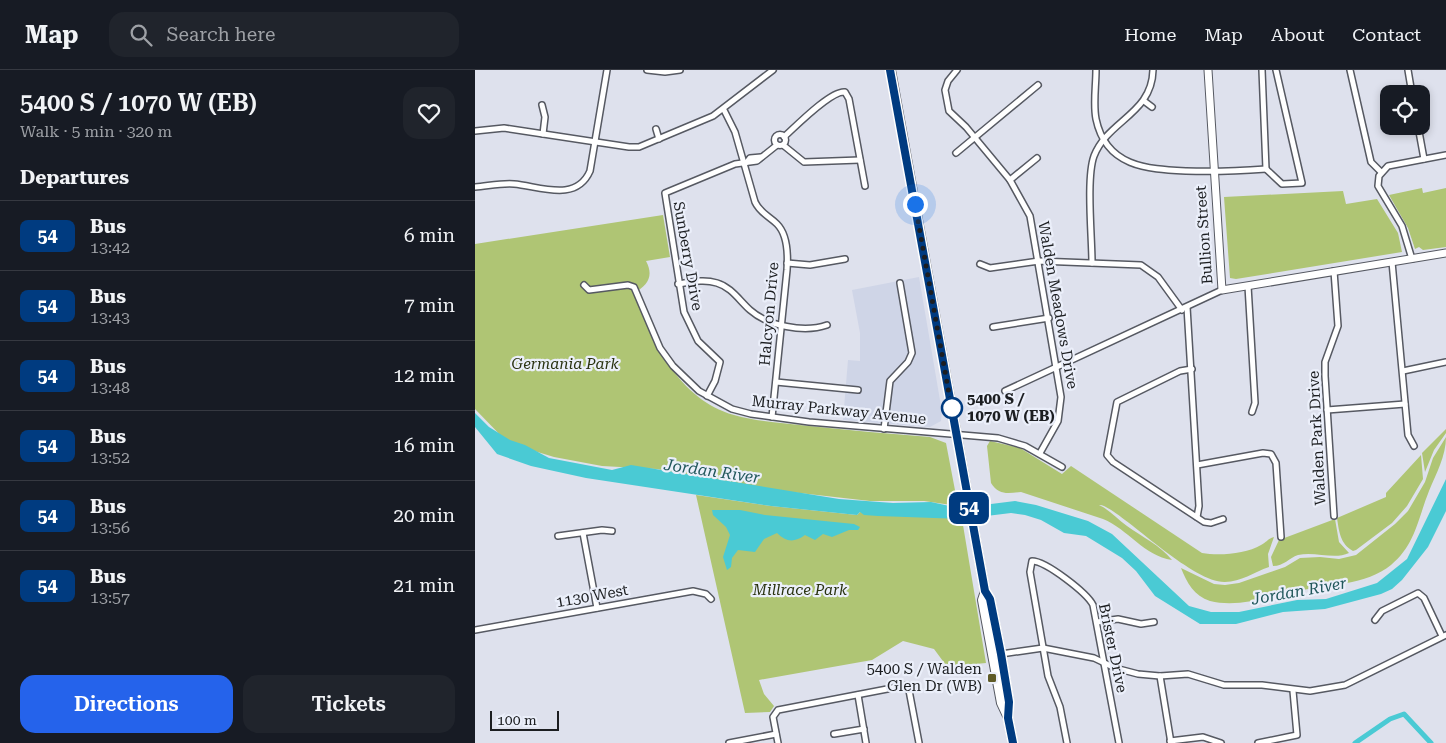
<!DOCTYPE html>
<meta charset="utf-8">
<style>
body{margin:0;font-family:"Roboto Serif",serif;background:#20242c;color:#f1f3f6;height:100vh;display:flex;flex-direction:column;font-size:19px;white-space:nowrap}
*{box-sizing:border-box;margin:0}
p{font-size:16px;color:#9ea1a6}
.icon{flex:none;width:28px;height:28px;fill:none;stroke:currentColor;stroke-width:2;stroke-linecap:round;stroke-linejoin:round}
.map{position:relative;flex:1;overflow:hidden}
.side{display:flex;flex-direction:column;background:#171b24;width:475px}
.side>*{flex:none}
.badge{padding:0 10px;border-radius:8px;font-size:18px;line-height:32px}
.tools{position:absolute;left:905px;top:15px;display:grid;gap:10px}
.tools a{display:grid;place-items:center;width:50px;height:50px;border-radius:10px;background:#171b24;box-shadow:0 2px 8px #0003;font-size:25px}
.scale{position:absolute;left:15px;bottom:12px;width:69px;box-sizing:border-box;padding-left:5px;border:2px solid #1c1e21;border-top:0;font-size:14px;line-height:18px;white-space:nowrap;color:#1c1e21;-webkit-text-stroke:4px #ebeffa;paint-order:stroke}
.you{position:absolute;width:25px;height:25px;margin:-12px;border:4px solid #fff;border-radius:50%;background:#1a73e8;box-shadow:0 0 0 8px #1a73e833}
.map>.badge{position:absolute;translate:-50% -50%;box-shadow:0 0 0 2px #fff}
h2{padding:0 20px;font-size:19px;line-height:45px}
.round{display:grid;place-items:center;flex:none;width:52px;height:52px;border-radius:15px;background:#20242c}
.headline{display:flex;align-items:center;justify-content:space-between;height:85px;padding:0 20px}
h1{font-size:24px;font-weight:600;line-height:38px}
.button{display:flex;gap:10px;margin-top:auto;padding:10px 20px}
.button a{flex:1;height:58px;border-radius:15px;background:#2563eb;color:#fff;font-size:20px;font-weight:600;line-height:58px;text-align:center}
.button a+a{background:#20242c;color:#f1f3f6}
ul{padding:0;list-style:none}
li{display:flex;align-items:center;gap:15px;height:70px;padding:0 20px;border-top:1px solid #363941}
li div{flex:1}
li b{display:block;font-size:19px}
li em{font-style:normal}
li .badge{min-width:55px;font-weight:700;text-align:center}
header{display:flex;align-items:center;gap:30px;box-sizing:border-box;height:70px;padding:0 25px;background:#171b24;border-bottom:1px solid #363941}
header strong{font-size:24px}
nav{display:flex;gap:28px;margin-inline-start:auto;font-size:18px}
.search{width:350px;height:45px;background:#20242c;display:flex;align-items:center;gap:12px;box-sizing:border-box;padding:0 18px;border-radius:15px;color:#9ea1a6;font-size:19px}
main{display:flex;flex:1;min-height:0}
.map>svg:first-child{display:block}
.built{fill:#cfd5e7}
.green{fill:#afc574}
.water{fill:#4acad4}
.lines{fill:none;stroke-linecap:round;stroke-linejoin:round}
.canal{stroke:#4acad4;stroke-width:5}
.street-casing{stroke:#565962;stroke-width:8}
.secondary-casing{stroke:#565962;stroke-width:9}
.primary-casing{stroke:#565962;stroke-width:10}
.street{stroke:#fff;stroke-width:5}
.secondary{stroke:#fff;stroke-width:7}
.primary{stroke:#fff;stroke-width:8}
.line-casing{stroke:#fff;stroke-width:11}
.line{stroke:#003b80;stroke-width:8}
.walk{stroke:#1c1e21;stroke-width:5;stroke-dasharray:0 9}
.stop-dot{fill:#fff;stroke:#003b80;stroke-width:2.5}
.poi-dot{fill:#5f5b27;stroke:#ebeffa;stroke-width:2}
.labels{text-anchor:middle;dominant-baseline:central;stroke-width:4.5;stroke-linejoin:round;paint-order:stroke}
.street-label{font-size:15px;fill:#1c1e21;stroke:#ebeffa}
.park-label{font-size:15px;font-style:italic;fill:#29320f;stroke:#ebeffa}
.stop-label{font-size:15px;font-weight:bold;fill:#1c1e21;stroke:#ebeffa;text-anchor:start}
.poi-label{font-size:15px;fill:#1c1e21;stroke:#ebeffa;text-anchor:end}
.water-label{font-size:16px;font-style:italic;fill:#21575b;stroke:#ebeffa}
</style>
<header>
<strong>Map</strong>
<div class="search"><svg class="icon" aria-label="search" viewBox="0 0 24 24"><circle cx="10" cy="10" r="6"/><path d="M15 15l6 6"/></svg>Search here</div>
<nav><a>Home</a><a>Map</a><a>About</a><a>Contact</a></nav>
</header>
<main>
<section class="side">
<div class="headline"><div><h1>5400 S / 1070 W (EB)</h1><p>Walk · 5 min · 320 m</p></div><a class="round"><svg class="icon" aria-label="heart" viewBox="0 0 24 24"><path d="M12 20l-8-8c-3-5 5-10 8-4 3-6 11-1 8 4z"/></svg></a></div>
<h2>Departures</h2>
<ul>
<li><span class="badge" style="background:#003b80;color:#fff">54</span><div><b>Bus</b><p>13:42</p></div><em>6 min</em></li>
<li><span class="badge" style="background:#003b80;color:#fff">54</span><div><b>Bus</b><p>13:43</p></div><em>7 min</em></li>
<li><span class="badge" style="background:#003b80;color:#fff">54</span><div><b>Bus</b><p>13:48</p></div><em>12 min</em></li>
<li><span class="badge" style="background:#003b80;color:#fff">54</span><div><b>Bus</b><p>13:52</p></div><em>16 min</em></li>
<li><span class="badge" style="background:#003b80;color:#fff">54</span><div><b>Bus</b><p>13:56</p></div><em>20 min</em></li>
<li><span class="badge" style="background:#003b80;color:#fff">54</span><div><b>Bus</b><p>13:57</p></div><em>21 min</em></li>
</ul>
<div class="button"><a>Directions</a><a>Tickets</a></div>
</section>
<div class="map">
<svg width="971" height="673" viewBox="0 0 971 673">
<rect width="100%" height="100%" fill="#dee1ed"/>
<polygon class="built" points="444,207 467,342 466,351 455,357 368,350 373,290 385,291 385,263 377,220"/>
<g class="green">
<polygon points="947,118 948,123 971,118 971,177 948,180 944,177 940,179 933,158 914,125"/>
<polygon points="868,121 871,134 902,129 923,163 927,182 761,209 755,208 749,127"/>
<path d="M188 145 195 187 171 191C179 206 173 215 159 223 178 272 203 329 259 345 283 352 309 353 334 356 374 360 415 364 455 367L471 373 483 436 449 431H395L289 419 182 399 127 396 79 387 33 373 0 339V174Z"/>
<polygon points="971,359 971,363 959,380 950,402 947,383"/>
<path d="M971 367C971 386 961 404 954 421 943 448 941 474 916 495 892 515 851 515 822 521 796 527 762 538 735 531 719 526 712 513 706 498L739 514 750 515 764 513 810 497 825 488 845 487 864 489 881 485 920 454 933 441 950 412 958 388Z"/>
<path d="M515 371 545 378 587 404 596 396 727 483C744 486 771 484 786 475 792 472 792 469 799 467L793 484 794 497C779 502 766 512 750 512 715 513 638 432 624 435 635 440 642 449 652 456 667 467 685 475 697 490 669 486 653 459 628 449L546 422C534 423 524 426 516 413L512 376Z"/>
<path d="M946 385 948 409 932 436 917 453 881 480 878 481C865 474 864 461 862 448L911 427V423Z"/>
<polygon points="221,425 296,436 382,445 385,442 487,449 511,593 489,595 476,602 459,579 428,571 397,590 284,610 289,624 299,636 295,642 270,643"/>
<path d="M860 449 864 472 874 483C859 490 840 481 823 485 814 488 809 496 798 496L796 487 804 470Z"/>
</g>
<g class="water">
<polygon points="0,343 14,357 35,370 50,375 74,388 137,400 156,395 364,429 418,433 456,432 484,438 540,431 561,435 613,451 637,464 714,536 736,542 764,542 822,530 851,529 902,513 932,489 971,409 971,441 953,477 927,510 917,519 906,524 850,539 808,542 761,554 725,554 680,526 661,501 647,488 611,466 589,463 566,450 550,445 536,443 487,449 403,446 389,445 385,442 382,445 296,436 111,408 56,396 22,384 0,357"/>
<path d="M237 440H265L290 445 379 454 385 457 383 460H374L357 467 348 464 340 470 330 465C319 473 311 472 302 463L289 469 280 482 263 480 257 488 256 497 252 500 248 487 255 465 251 457 238 445Z"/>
</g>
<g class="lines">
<polyline class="canal" points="880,673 915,649 929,644 956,673"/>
<defs>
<g id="street">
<polyline points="172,0 190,2 205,0"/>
<polyline points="482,0 473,11 470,20 474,41 491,57 535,110 555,146 586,327 583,351 565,383"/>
<path d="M621 0C621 16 618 34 621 49 631 97 672 99 711 101 738 102 764 101 791 99"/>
<polyline points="787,0 791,99"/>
<polyline points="875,0 896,92 906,102"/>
<polyline points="933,0 937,24"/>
<polyline points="669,31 677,37"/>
<polyline points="67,35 70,47 68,64"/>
<path d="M249 40 260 62 280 132C285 143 294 146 302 154 313 165 313 186 312 200L297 347"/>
<polyline points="943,56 949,89"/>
<polyline points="181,59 184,69"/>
<polyline points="0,61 29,58 154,77 164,77 238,46 298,0"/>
<circle cx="305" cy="70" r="5.5"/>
<path d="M309 67C320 57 356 20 370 22L374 29 390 116"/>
<polyline points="308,75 329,92 385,90"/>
<polyline points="481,83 563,15"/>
<polyline points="272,92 275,88 286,87"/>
<polyline points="791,99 807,114 827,113 801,0"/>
<polyline points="535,110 562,88"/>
<path d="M0 117C13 116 26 113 39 114 64 116 101 133 115 101L132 0"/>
<polyline points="937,189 927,156 903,116 904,106 913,96 971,85"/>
<polyline points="917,192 933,365 939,376"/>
<polyline points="312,193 335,195 370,189"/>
<path d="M617 193C617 167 611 108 619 86 633 50 677 44 678 0"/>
<polyline points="505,194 515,198 564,191 666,195 683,207 707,240"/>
<path d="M203 214C216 212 229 209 242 213 256 217 264 230 275 240 293 256 329 263 352 255"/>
<polyline points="109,215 114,220 153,215 159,217 185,278 198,296 224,321 257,339 276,344 334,352 523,368 550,376 587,397"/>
<polyline points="773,216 780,333 777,342"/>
<polyline points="712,237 724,436 722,447"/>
<polyline points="518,257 574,248"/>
<polyline points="717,299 705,301 642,332 632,385 638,392 729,452 736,453 748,449"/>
<polyline points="928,301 971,292"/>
<polyline points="301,312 383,320"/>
<polyline points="530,321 747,220"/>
<polyline points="232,326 240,311 245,292 223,271 209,242 190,123 260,94 282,91 302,75"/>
<polyline points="852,340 930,334"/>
<polyline points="409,359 415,311 433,292 437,283 425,213"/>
<polyline points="722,395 788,383 796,384 801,393 806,467"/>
<polyline points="859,446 850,306 850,292 863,256 859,201"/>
<polyline points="108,463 122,538"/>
<polyline points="83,466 127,460 137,461"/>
<polyline points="900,550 907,541 943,523 949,528 967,566"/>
<polyline points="622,552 643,549 666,554 679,552"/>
<polyline points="0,560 218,521 231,524 236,529"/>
<polyline points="526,584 568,578 619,588 640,598 663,604 685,606 713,604 749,615 787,615 835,621 870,615 971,565"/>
<polyline points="685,606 696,673"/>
<polyline points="383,625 391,673"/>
<polyline points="359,664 389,659"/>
<polyline points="695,671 728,667 746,673"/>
<polyline points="254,673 301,664"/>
<polyline points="303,673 298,647 303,640 433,615 444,673"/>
<path d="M592 673 585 637 573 606 555 502 557 491C571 491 612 523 618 535L644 673"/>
<polyline points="783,673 822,665 818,621"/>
</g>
<polyline id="secondary" points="733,0 747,220 971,183"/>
<g id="primary">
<polyline points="416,0 510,521 515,529 526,584 534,632 533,648 538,673"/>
<polyline points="510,521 507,530 526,633 533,648"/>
</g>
</defs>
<use href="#street" class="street-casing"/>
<use href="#secondary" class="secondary-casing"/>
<use href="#primary" class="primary-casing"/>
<use href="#street" class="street"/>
<use href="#secondary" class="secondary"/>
<use href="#primary" class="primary"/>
</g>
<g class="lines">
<defs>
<polyline id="line" points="415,0 510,521 515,529 526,584 534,632 533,648 538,673"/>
</defs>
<use href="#line" class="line-casing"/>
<use href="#line" class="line"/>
<polyline class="walk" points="440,134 478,346 477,338"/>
</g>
<circle class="stop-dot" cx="477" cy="338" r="10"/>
<rect class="poi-dot" x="512" y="603" width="10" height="10" rx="2.5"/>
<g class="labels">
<g class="street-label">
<text transform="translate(729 165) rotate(-94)">Bullion Street</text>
<text transform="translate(213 186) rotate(80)">Sunberry Drive</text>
<text transform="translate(583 235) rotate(80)">Walden Meadows Drive</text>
<text transform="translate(294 244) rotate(-85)">Halcyon Drive</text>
<text transform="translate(364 340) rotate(6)">Murray Parkway Avenue</text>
<text transform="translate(842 368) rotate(-93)">Walden Park Drive</text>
<text transform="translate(117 526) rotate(-10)">1130 West</text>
<text transform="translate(638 578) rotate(78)">Brister Drive</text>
</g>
<g class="park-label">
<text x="90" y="294">Germania Park</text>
<text x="325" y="520">Millrace Park</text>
</g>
<g class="stop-label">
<text x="492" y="329">5400 S /<tspan x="492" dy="17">1070 W (EB)</tspan></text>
</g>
<g class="poi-label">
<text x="507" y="599">5400 S / Walden<tspan x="507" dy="17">Glen Dr (WB)</tspan></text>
</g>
<g class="water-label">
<text transform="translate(237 401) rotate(8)">Jordan River</text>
<text transform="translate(824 521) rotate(-10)">Jordan River</text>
</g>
</g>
</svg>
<div class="tools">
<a><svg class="icon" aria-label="locate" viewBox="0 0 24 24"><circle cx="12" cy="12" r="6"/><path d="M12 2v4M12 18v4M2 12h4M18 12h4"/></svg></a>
</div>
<div class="scale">100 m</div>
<div class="you" style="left:440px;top:134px"></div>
<b class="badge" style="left:494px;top:438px;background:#003b80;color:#fff">54</b>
</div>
</main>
